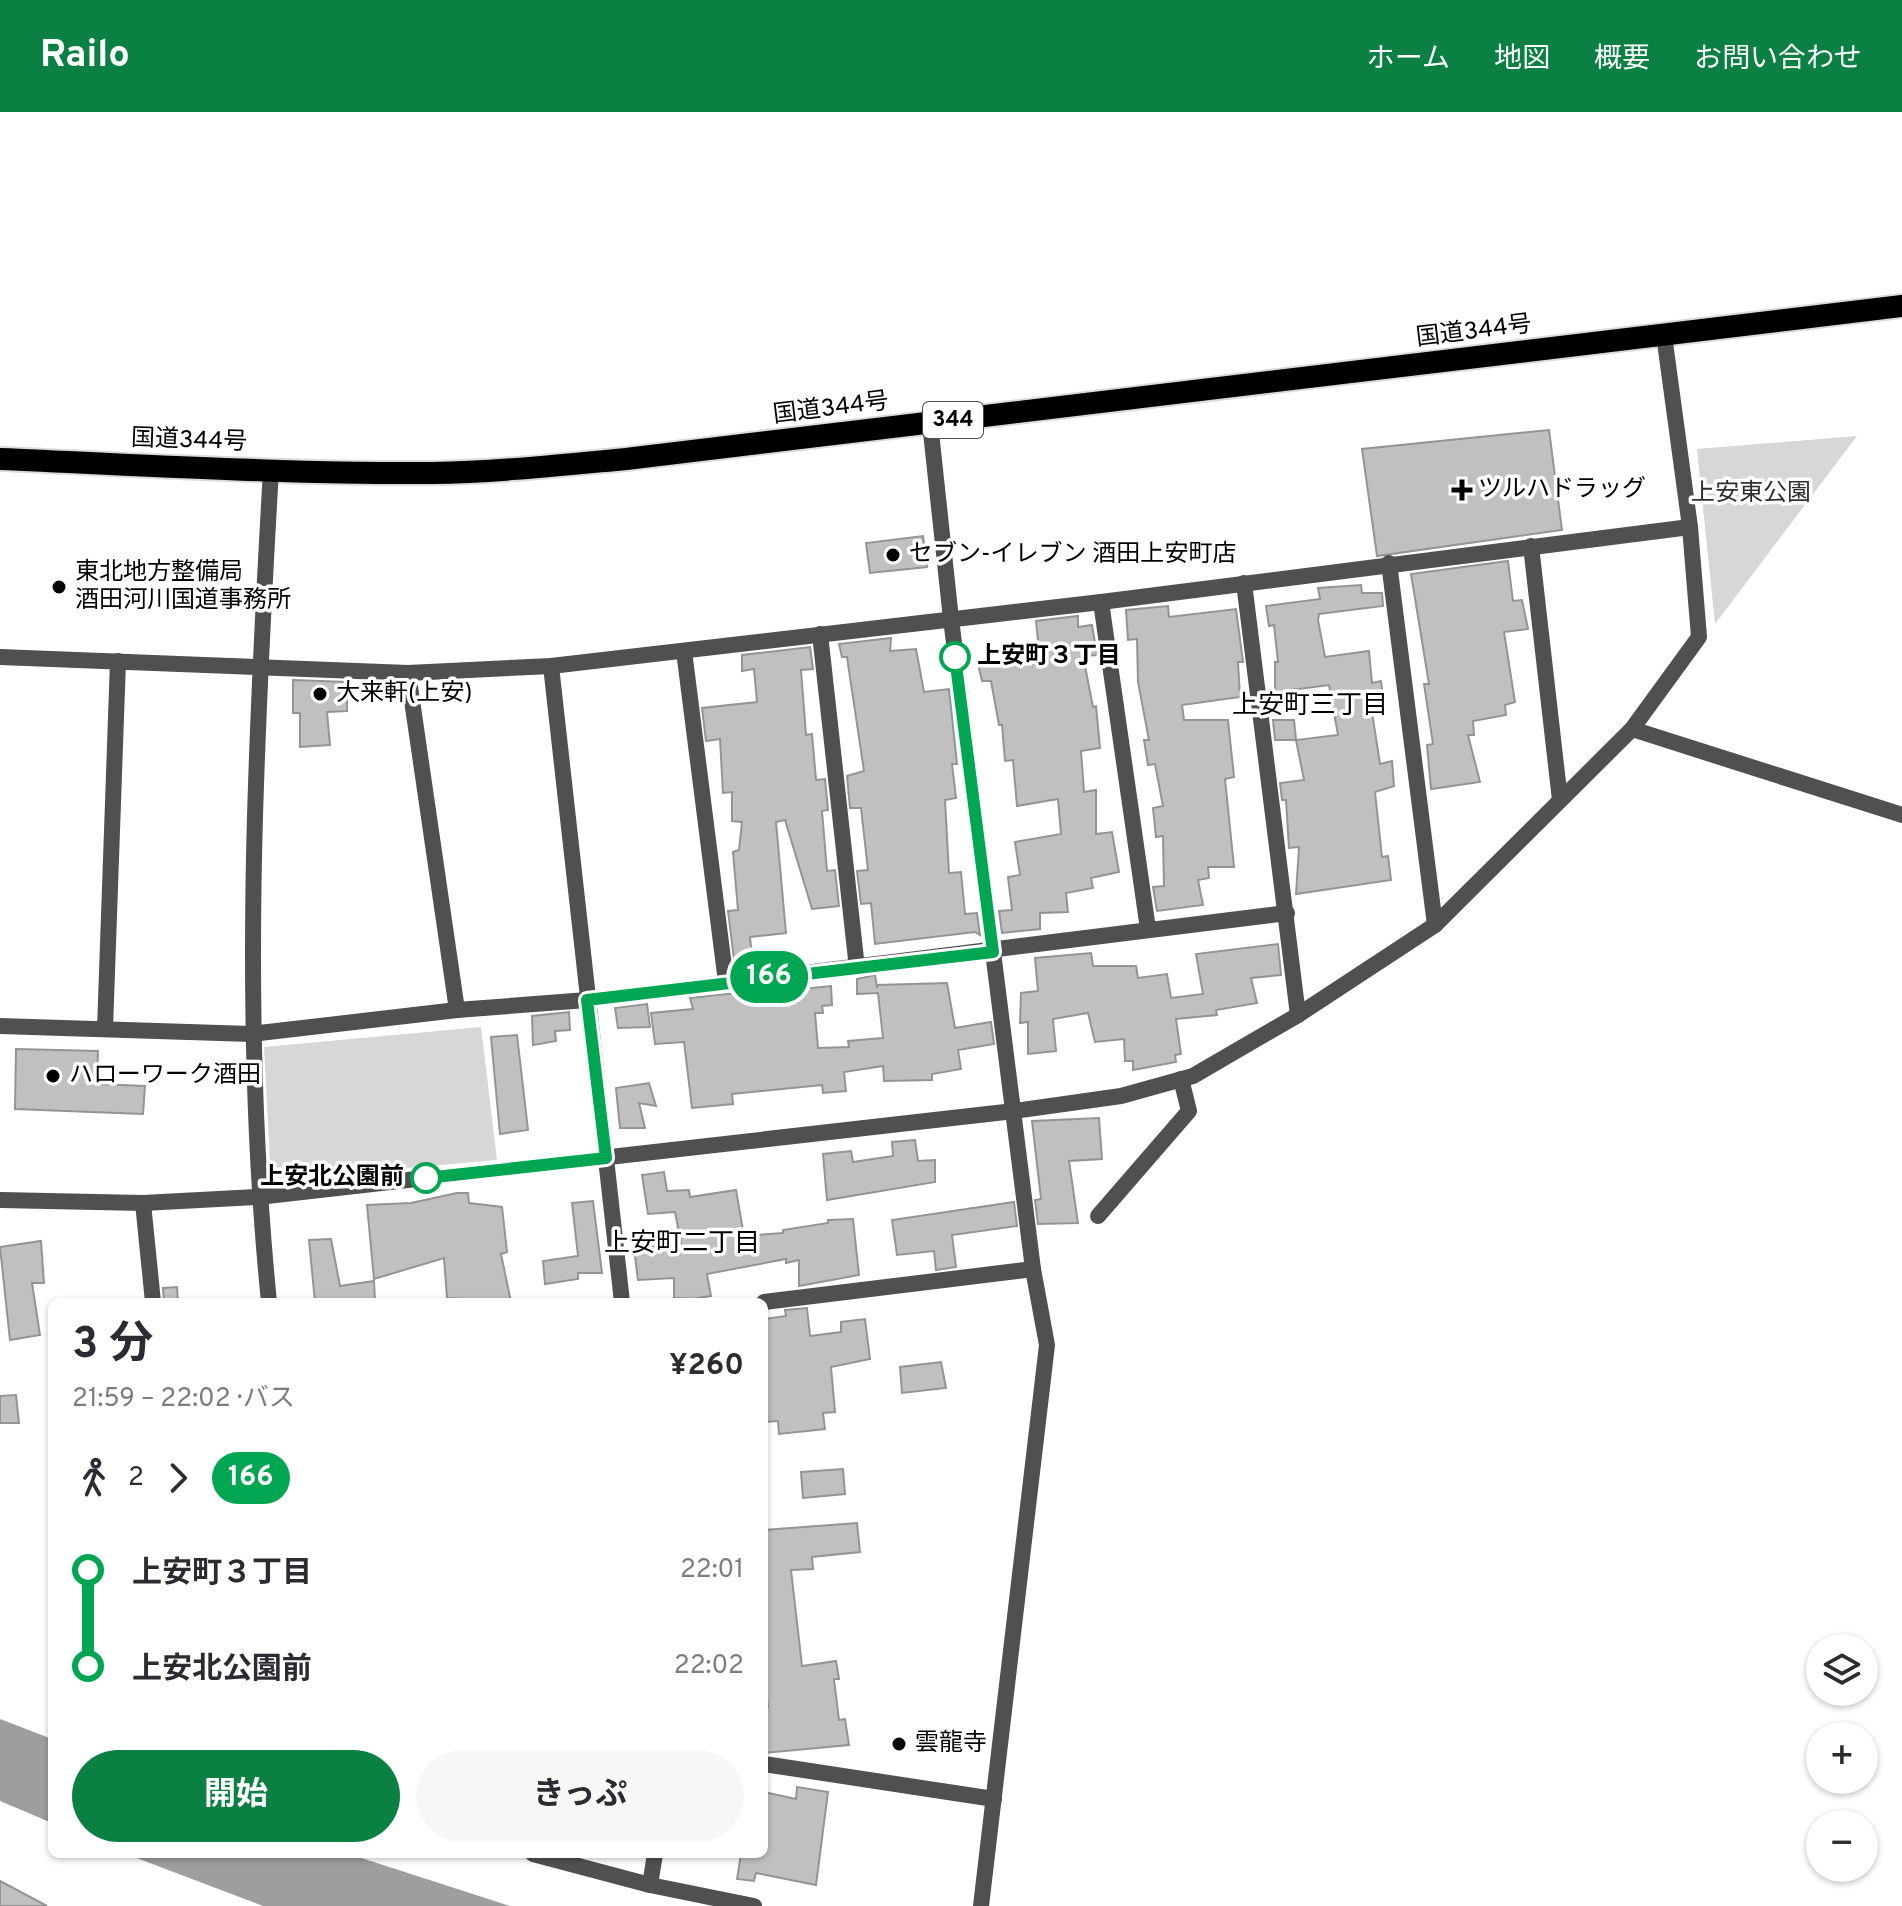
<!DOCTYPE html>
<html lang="ja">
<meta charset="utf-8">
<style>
body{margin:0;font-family:Overpass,"Noto Sans JP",sans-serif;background:#f7f7f7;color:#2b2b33;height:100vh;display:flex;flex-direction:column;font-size:30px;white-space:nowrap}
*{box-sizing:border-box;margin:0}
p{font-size:26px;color:#7c7c81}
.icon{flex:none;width:44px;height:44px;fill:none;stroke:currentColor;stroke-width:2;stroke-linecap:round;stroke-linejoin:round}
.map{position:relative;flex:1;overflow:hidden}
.sheet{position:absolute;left:48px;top:1186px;width:720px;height:560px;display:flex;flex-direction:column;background:#fff;border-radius:12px;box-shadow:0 2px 6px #0004}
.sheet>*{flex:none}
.badge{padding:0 16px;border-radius:26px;font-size:28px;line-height:52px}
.buttons{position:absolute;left:1806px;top:1522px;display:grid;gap:16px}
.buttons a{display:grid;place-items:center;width:72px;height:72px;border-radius:50%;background:#fff;box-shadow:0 2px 6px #0004;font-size:40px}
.map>.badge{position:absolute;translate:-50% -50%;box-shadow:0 0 0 4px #fff}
.legs{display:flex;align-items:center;gap:12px;height:88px;padding:0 24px;font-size:26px}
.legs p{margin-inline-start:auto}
.summary{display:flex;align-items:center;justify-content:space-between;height:136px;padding:0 24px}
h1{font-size:44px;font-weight:700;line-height:60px}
.primary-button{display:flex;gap:16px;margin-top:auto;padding:16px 24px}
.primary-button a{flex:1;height:92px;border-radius:48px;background:#0b8043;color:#fff;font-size:32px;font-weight:700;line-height:92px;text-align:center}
.primary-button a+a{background:#f7f7f7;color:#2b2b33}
ul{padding:0 24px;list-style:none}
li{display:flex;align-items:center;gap:28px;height:96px;font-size:30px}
li i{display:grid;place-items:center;width:12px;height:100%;margin:0 10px;background:currentColor}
li i::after{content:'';width:20px;height:20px;margin:-10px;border:6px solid;border-radius:50%;background:#fff}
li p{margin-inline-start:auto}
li:first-child i{background:linear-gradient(#0000 50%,currentColor 0)}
li:last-child i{background:linear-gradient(currentColor 50%,#0000 0)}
header{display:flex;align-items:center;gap:48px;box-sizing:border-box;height:112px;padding:0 40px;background:#0b8043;color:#fff}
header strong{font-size:38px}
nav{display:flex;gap:44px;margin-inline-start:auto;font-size:28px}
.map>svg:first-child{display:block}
.green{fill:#d7d7d7}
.water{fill:#9e9e9e}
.building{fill:#c0c0c0;stroke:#949494;stroke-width:2}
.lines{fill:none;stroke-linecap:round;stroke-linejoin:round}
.trunk-casing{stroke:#dbdbdb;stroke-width:26}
.minor{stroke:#505050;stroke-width:16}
.tertiary{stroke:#505050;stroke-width:16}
.trunk{stroke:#000;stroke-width:22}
.line-1-casing{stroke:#fff;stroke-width:18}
.line-1{stroke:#00a651;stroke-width:12}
.poi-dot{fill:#000;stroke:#fff;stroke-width:3}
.stop-1-dot{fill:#fff;stroke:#00a651;stroke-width:4}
.labels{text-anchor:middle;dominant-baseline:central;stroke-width:7;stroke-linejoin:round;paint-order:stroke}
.shield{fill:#fff;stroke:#4c4c4c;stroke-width:2}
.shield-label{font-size:22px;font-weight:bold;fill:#000}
.street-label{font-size:24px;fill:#000;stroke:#fff}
.poi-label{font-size:24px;fill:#000;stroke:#fff;text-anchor:start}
.park-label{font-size:24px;fill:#2e2e2e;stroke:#fff}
.stop-label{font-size:24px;font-weight:bold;fill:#000;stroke:#fff;text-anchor:start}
.neighbourhood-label{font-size:26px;fill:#000;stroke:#fff}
</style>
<header>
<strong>Railo</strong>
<nav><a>ホーム</a><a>地図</a><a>概要</a><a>お問い合わせ</a></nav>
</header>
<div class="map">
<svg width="1902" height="1794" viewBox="0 0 1902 1794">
<rect width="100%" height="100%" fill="#fff"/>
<g class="green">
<polygon points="1857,324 1715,512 1697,337"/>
<polygon points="481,915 497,1048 271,1068 264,935"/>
</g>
<g class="water">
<polygon points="0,1607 52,1627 52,1711 0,1689"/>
<polygon points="126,1742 349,1742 510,1794 263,1794"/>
</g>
<g class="building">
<polygon points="1549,318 1562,418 1377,444 1362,337"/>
<polygon points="923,424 927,455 870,461 866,431"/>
<polygon points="1508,449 1513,489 1522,488 1528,517 1504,520 1515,590 1505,593 1506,603 1473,609 1474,623 1468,623 1480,670 1431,677 1427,633 1433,632 1424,572 1429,572 1411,462"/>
<polygon points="1361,473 1362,481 1382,481 1383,494 1319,502 1318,508 1325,545 1369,539 1372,571 1381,569 1384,592 1371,594 1380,652 1392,649 1394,674 1375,680 1382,745 1388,744 1391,768 1296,782 1299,735 1289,736 1286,688 1282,688 1280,671 1304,668 1296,628 1338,623 1329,573 1275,580 1275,550 1278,550 1274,513 1269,514 1266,494 1320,487 1318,476"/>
<polygon points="1168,494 1169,505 1236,497 1243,550 1238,550 1240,585 1182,593 1184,608 1228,608 1234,665 1225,667 1234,755 1208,755 1209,766 1198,768 1203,793 1157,799 1153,775 1164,774 1163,724 1156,725 1153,696 1163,694 1155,652 1148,653 1144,628 1149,628 1138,570 1137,527 1128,528 1126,498"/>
<polygon points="1078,504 1078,515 1092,513 1097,543 1083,544 1093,595 1096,594 1100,636 1081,639 1084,680 1096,678 1096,722 1112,720 1119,760 1091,766 1093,776 1066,781 1068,800 1040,801 1040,817 1002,821 999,799 1012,798 1008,765 1020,763 1015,730 1061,722 1058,687 1017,694 1013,648 1005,649 1002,613 999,613 991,569 982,569 978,552 1040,548 1036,509"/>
<polygon points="891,526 890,539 916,537 924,580 949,577 957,652 952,652 956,686 945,688 949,761 961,760 965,802 977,801 980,823 975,820 875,832 871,791 861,792 857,759 868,758 861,696 850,696 847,664 864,659 847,545 842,545 839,532"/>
<polygon points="810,535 813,557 801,558 806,623 812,622 816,668 825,667 828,698 822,699 827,759 835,758 839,794 812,797 785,708 776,710 786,821 750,825 753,853 735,855 728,799 738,798 733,740 739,738 742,710 732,709 732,680 723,681 720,627 706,629 702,596 757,590 754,557 742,559 742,543"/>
<polygon points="293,568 347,570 347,599 327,600 330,633 300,635 300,601 293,601"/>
<polygon points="1273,608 1294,608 1296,628 1275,628"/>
<polygon points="1278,832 1281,863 1251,866 1257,891 1216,898 1217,903 1176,907 1181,942 1175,943 1176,950 1133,958 1133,949 1125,949 1124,927 1095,930 1088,901 1053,907 1056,939 1028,942 1028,910 1020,911 1021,881 1038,879 1035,846 1091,841 1093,854 1136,854 1138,866 1167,862 1171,886 1203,882 1196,842"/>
<polygon points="875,863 877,876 877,873 947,871 955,916 991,910 994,932 958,938 961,957 932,962 932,968 884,969 883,954 844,960 846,979 823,981 822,973 732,982 733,992 692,996 684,930 655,932 651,901 693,897 690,886 745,880 747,892 798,890 795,883 802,882 800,877 831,874 832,893 822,894 823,901 815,901 818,936 849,935 848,929 883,926 878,881 857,882 857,867"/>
<polygon points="647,892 650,915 618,916 615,896"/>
<polygon points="569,900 570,918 555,919 556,929 533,933 532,904"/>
<polygon points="517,923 528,1018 500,1022 491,925"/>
<polygon points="16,937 98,939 97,972 145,974 143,1002 15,997"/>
<polygon points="649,971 656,994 639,991 645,1016 620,1016 616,976"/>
<polygon points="1099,1006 1102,1047 1069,1049 1078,1111 1038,1112 1035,1088 1041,1087 1032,1009"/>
<polygon points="915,1028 918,1049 935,1048 935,1070 827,1088 823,1042 851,1039 853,1050 893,1044 892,1030"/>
<polygon points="664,1060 667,1079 689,1078 690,1085 736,1078 744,1124 783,1121 783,1118 828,1111 828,1108 853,1107 859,1163 799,1174 799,1148 786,1151 786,1147 707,1162 711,1184 691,1187 674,1186 674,1166 638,1168 634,1137 681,1131 675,1100 648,1102 642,1063"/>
<polygon points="457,1081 468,1081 469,1091 502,1095 507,1140 501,1142 511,1190 447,1186 444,1146 374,1167 367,1093 411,1091"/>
<polygon points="593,1089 602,1161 578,1161 578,1167 545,1172 543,1149 578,1144 572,1091"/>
<polygon points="1014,1090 1017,1114 952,1123 956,1155 936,1158 934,1139 897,1143 892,1108"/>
<polygon points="331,1127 340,1174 374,1169 375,1190 315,1190 309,1128"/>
<polygon points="41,1129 44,1171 32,1171 40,1223 10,1228 0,1135"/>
<polygon points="177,1175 178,1190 164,1190 163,1176"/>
<polygon points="807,1196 810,1224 841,1220 841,1210 865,1207 870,1247 831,1255 835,1300 823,1301 825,1317 779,1322 778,1309 765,1310 764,1207 786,1204 785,1198"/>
<polygon points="941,1250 946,1276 902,1281 900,1255"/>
<polygon points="16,1283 19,1311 0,1311 0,1284"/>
<polygon points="843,1357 845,1382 803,1386 801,1360"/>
<polygon points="857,1411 860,1440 812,1445 813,1457 791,1458 802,1554 836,1549 839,1567 834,1567 839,1608 845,1607 849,1633 764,1641 764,1596 768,1595 764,1562 764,1418"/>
<polygon points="797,1675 828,1680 816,1773 756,1761 754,1769 737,1767 741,1742 764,1742 764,1680 796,1687"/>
<polygon points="0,1769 47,1794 0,1794"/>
</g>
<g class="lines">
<defs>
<path id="trunk" d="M0 347C144 353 288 362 432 361 497 360 562 353 626 347L1902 194"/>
</defs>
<use href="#trunk" class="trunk-casing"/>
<g class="minor">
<polyline points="930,311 951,507 1033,1157 1047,1233 981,1794"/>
<polyline points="1531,434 1560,688"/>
<polyline points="1389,451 1435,813"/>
<polyline points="1244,471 1298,903"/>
<polyline points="1101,490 1148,817"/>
<polyline points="820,522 857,856"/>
<polyline points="684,539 726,870"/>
<polyline points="0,545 408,561 551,554 1101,490 1690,415"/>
<polyline points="551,554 622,1190"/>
<polyline points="408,561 457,898"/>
<polyline points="1632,617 1902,703"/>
<polyline points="0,914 251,922 457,898 587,888 1287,801"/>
<polyline points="105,917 118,549"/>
<polyline points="143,1091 153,1190"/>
<polyline points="1098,1104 1189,999 1181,967"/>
<polyline points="764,1190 1033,1157"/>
<polyline points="764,1652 994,1687"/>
<polyline points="533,1742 650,1773 754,1794"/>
<polyline points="650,1773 655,1742"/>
</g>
<g class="tertiary">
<polyline points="0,1088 143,1091 258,1085 1014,999 1121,984 1193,964 1298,903 1435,813 1632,617 1699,525 1690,415 1664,223"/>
<path d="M269 1190C241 913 255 635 271 358"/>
</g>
<use href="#trunk" class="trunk"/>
</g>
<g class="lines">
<defs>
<polyline id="line-1" points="426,1066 606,1046 587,888 993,840 955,545"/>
</defs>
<use href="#line-1" class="line-1-casing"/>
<use href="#line-1" class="line-1"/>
</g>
<g class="poi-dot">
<path d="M1458 366h8v8h8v8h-8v8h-8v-8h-8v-8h8z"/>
<circle cx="893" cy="443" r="8"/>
<circle cx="59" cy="475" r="8"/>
<circle cx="320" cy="582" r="8"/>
<circle cx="53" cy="964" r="8"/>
<circle cx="899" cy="1632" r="8"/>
</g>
<g class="stop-1-dot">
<circle cx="955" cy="545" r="14"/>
<circle cx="426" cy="1066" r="14"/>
</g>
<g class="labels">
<rect class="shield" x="923" y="290" width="60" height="36" rx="6"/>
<g class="shield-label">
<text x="953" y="308">344</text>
</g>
<g class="street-label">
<text transform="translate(1474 220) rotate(-7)">国道344号</text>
<text transform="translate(831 297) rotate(-7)">国道344号</text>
<text transform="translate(189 329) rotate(2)">国道344号</text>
</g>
<g class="poi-label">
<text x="1478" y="378">ツルハドラッグ</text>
<text x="909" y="443">セブン-イレブン 酒田上安町店</text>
<text x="75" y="461">東北地方整備局<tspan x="75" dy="28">酒田河川国道事務所</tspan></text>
<text x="336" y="582">大来軒(上安)</text>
<text x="69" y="964">ハローワーク酒田</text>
<text x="915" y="1632">雲龍寺</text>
</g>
<g class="park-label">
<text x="1751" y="382">上安東公園</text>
</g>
<g class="stop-label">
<text x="977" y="545">上安町３丁目</text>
<text x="404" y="1066" text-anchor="end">上安北公園前</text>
</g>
<g class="neighbourhood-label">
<text x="1310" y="594">上安町三丁目</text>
<text x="682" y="1132">上安町二丁目</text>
</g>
</g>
</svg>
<div class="buttons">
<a><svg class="icon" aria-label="layers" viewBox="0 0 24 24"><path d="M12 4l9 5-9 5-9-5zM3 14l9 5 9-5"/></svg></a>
<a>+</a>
<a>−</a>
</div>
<b class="badge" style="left:769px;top:865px;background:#00a651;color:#fff">166</b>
<section class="sheet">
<div class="summary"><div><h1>3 分</h1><p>21:59 – 22:02 · バス</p></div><b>¥260</b></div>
<div class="legs"><svg class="icon" aria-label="walk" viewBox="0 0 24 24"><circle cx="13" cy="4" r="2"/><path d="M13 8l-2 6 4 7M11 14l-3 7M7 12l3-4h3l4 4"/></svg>2<svg class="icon" aria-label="forward" viewBox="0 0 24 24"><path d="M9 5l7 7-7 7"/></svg><b class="badge" style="background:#00a651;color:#fff">166</b></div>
<ul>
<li><i style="color:#00a651"></i><b>上安町３丁目</b><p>22:01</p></li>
<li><i style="color:#00a651"></i><b>上安北公園前</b><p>22:02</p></li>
</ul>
<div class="primary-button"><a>開始</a><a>きっぷ</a></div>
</section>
</div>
